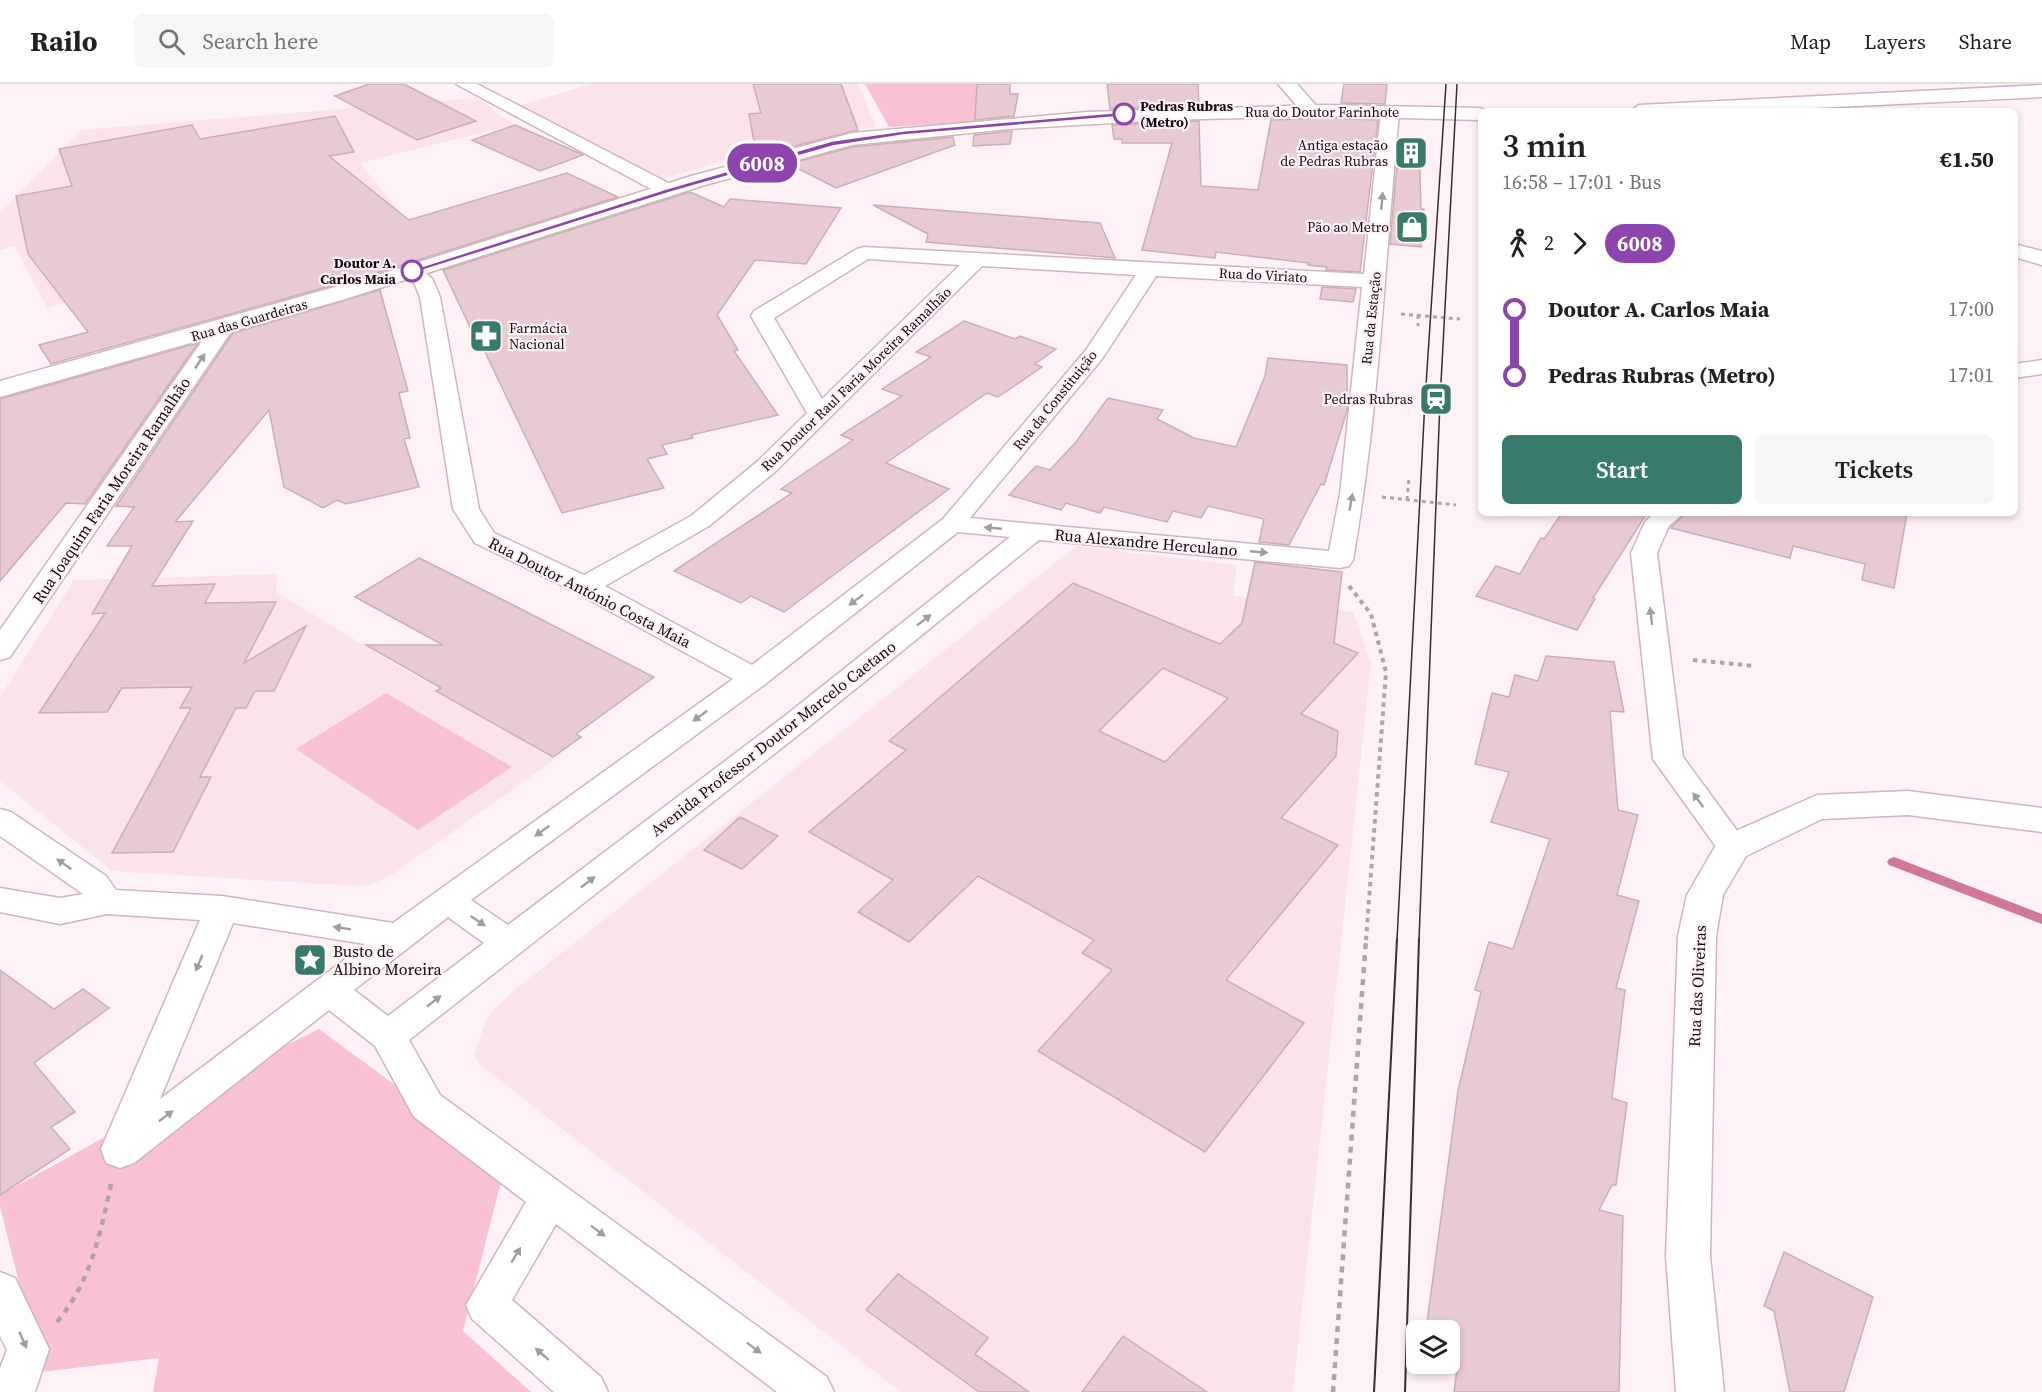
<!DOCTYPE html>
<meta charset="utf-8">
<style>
body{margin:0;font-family:"Source Serif 4",serif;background:#f6f6f6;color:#202124;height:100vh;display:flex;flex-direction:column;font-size:22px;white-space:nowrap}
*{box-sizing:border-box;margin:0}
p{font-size:20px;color:#757577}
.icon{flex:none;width:33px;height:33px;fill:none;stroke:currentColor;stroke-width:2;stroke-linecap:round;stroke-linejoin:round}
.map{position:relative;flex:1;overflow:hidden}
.drawer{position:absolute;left:1478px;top:24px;width:540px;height:408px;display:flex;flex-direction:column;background:#fff;border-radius:9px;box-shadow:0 3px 9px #0003}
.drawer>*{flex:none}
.badge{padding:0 12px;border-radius:20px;font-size:21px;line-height:39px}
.tools{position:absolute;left:1406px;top:1236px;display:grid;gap:12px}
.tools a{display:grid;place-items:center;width:54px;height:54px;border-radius:9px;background:#fff;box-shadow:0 3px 9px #0003;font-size:30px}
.map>.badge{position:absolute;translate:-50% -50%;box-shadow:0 0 0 3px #fff}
.legs{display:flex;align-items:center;gap:9px;height:66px;padding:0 24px;font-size:20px}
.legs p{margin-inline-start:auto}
.head{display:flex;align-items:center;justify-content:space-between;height:102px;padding:0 24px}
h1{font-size:33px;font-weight:600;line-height:45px}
.action{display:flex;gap:12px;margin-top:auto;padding:12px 24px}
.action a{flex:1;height:69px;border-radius:9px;background:#387b6d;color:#fff;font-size:24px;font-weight:600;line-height:69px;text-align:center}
.action a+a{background:#f6f6f6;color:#202124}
ul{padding:0 24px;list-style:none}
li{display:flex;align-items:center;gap:21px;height:66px;font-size:22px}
li i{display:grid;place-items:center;width:9px;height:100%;margin:0 8px;background:currentColor}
li i::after{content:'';width:15px;height:15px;margin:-8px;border:4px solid;border-radius:50%;background:#fff}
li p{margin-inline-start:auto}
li:first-child i{background:linear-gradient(#0000 50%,currentColor 0)}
li:last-child i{background:linear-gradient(currentColor 50%,#0000 0)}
header{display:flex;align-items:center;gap:36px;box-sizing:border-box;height:84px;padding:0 30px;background:#fff;border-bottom:2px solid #e0e0e0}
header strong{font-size:28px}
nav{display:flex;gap:33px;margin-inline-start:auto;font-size:21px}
.search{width:420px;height:54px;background:#f6f6f6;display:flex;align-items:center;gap:15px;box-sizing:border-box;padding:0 21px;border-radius:9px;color:#757577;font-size:22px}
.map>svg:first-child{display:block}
.built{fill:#fbe3ea}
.green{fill:#f8c2d3}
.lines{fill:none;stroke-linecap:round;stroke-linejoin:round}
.stream{fill:#d07897;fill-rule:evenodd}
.building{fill:#e8cad3;stroke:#ccaeb7;stroke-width:1.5;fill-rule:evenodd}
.minor-casing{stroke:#d1b4bd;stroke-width:3}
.tertiary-casing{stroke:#d1b4bd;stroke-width:3}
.secondary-casing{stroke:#d1b4bd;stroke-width:3}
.path-far2{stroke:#b0a4a7;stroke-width:3;stroke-dasharray:4 4;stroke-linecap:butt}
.path-far1{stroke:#b0a4a7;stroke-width:4;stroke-dasharray:4.5 4.5;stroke-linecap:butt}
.path{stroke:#b0a4a7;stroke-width:4.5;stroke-dasharray:6 6;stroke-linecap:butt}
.minor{fill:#fff;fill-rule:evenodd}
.tertiary{fill:#fff;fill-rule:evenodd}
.secondary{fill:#fff;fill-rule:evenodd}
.tram-far1{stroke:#372d30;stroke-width:1.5}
.tram{stroke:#372d30;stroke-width:2}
.oneway{fill:#a19d9f}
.line-1{fill:#8e44ad;stroke:#fff;stroke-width:1.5}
.stop-1-dot{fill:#fff;stroke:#8e44ad;stroke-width:3}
.labels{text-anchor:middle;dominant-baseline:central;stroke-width:4.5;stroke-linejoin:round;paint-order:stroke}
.far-stop-label{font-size:14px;font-weight:bold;fill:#150b0e;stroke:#fff2f5;text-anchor:start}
.far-street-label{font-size:14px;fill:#150b0e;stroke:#fff2f5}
.far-poi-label{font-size:14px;fill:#150b0e;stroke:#fff2f5;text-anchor:end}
.street-label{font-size:16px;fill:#150b0e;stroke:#fff2f5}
.poi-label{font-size:16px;fill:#150b0e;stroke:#fff2f5;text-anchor:start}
</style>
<header>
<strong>Railo</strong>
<div class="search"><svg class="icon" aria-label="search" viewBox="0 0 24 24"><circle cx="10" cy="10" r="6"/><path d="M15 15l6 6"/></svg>Search here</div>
<nav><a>Map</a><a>Layers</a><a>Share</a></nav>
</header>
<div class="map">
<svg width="2042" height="1308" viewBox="0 0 2042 1308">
<rect width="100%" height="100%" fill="#fff2f5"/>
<g class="built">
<polygon points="591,0 858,0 876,43 780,60 663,95 521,21"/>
<polygon points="477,14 514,41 360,79 397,126 47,224 15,162 0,166 0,129 81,46"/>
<polygon points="1076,462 1237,481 1233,512 1353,528 1371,579 1293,1308 901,1308 480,981 474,971 486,936 494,925 515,906"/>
<polygon points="278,490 276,508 554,676 392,791 369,801 357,802 112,787 0,697 0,613 74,496"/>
</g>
<g class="green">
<polygon points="865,0 981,0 978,38 889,43"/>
<polygon points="386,609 512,683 418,746 296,665"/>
<polygon points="319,945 505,1082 463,1247 531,1308 153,1308 159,1274 41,1288 0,1122 0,1111 141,1033"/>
</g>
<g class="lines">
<polygon class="stream" points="1894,773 2042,830 2042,840 1889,781 1887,778 1889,775"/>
</g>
<g class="building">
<polygon points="369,0 404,0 476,37 417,56 335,12"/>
<polygon points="753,0 841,0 858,46 767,69 755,63 749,30 761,29"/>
<polygon points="977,0 1010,0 1010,10 1018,10 1014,32 975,36"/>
<polygon points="1107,0 1198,0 1199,22 1110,25"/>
<polygon points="1344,0 1387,0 1385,20 1341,19"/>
<polygon points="335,32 354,68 329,72 409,136 567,89 618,113 380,188 51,280 39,261 88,248 28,170 16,112 72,102 59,65 192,41 200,55"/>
<polygon points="1323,34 1378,36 1360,188 1326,186 1327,183 1308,181 1309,179 1216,168 1215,174 1142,166 1172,59 1122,59 1122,55 1114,55 1112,41 1199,37 1201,102 1258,106 1271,36"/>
<polygon points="515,41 579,69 583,71 540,87 472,56"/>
<polygon points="1012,47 1010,60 973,62 974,51"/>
<polygon points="953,53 955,61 836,104 789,80 852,63"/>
<polygon points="1399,59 1419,61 1421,125 1424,125 1421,163 1390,160"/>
<polygon points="690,108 724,123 730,115 841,124 806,180 755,176 717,231 738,266 734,267 778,331 691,351 693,354 662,361 667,370 647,375 664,404 562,429 474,245 471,245 443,186"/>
<polygon points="873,121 1100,139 1115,174 926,158 928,150"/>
<polygon points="1322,203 1356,205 1353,218 1320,215"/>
<polygon points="380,206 408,307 399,309 410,354 404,355 419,403 346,420 337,416 323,424 284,403 269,326 175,438 193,437 152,502 215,500 205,519 276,518 244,579 306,542 274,607 255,607 246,624 236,624 200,693 211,693 173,768 112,769 191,624 180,624 192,603 122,604 107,628 39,629 105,529 92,530 132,462 107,462 134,423 116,422 233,249"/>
<polygon points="964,237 1015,255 1020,252 1056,265 1035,280 1042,283 998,313 987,309 886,379 949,405 784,528 751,512 741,519 674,487 792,409 781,405 853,356 841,351 902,312 882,305 931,273 916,268"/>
<polygon points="198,259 85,420 66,419 0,497 0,315"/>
<polygon points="1268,274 1347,281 1347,327 1324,401 1321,400 1289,461 1259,458 1264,435 1208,422 1201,434 1173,427 1167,438 1104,423 1100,429 1066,419 1061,426 1009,411 1036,382 1050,386 1076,358 1108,314 1163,326 1157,335 1194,354 1236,363 1265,292"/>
<polygon points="1562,429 1647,429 1593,514 1595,515 1577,546 1476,512 1496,482 1520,490 1541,454 1544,455"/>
<polygon points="1686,429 1907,429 1894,504 1862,496 1865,480 1793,462 1790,474 1671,444"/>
<polygon points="419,474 509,519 654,593 576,650 581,653 553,673 436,607 441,604 366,561 443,561 355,513"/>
<path d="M1255 478 1342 488 1334 559 1358 569 1301 630 1338 647 1336 672 1281 734 1338 761 1226 896 1304 939 1205 1068 1038 967 1112 886 1082 869 1094 856 978 792 909 858 858 828 893 796 809 748 906 666 889 657 1073 499 1220 560 1242 539ZM1163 584 1228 614 1165 678 1099 647Z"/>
<polygon points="1546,572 1614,578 1624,628 1610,627 1618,726 1638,731 1617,811 1639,817 1616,904 1625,906 1612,1014 1627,1019 1616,1101 1612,1101 1599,1126 1623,1132 1619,1308 1454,1308 1459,1269 1449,1266 1449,1246 1426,1246 1458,1007 1481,908 1475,906 1489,858 1513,865 1550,755 1491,738 1509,688 1475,680 1492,609 1509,613 1515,591 1538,597"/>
<polygon points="740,733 778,752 742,785 704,766"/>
<polygon points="0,886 54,925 83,905 109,924 34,979 75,1028 51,1043 70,1065 0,1111"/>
<polygon points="1784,1168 1873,1213 1844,1308 1790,1308 1774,1227 1764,1222"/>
<polygon points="898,1190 988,1254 975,1270 1029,1308 979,1308 866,1226"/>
<polygon points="1123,1252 1207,1308 1082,1308"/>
</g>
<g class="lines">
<defs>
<g id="minor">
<polygon points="456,0 477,0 676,103 678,107 669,113 662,111"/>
<path d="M1390 23 1399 28C1385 178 1379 327 1353 476L1349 482 1340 484 1039 456 806 645 409 956 440 1011 827 1293 834 1308H777L556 1140 512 1216 601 1293 608 1308H554L472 1235 466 1221 526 1118 414 1033 375 962 329 926 134 1079 120 1084 106 1079 101 1065 200 836 107 830 60 840 0 828V804L60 814 83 810 0 752V725L11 728 106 792 116 806 222 812 393 839 733 595 575 508 475 459 453 425 420 213 414 199 403 187 406 183H420L433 196 440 213 479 425 494 449 584 491 691 432 758 377 807 329 751 232 754 227 857 165 864 163 1364 190 1381 28ZM868 175 960 181 822 315 774 234ZM982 182 1136 191 1086 266 943 435 752 581 605 502 709 442 776 387ZM1156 192 1362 203 1340 410 1329 467 970 434 1102 275ZM958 448 1010 453 786 631 508 841 471 816 764 601ZM448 833 484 859 388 932 354 906ZM233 839 365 860 160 1015Z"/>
<polygon points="222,239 230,240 233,245 10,573 0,576 0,546 214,240"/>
<polygon points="2042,276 2042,290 2014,294 2014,280"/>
<polygon points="1654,429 1684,429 1669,442 1657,469 1683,673 1749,763 1744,771 1733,775 1722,771 1653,675 1631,469 1645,438"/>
<polygon points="0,1188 15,1194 49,1265 35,1308 0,1308 0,1284 7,1266 0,1252"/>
</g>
<g id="tertiary">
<polygon points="1278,0 1297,0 1319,25 1310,31 1303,29"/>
<polygon points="2014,160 2042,167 2042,181 2014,173"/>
</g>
<g id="secondary">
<polygon points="2042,1 2042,13 1752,27 1630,27 1639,21"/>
<polygon points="1323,21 1480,24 1487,27 1480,27 1480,36 1323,32 1166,36 1009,45 852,61 705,101 342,216 0,313 0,297 381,190 691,92 852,49 1087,28"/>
<polygon points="1908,707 2042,724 2042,748 1908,731 1822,735 1746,772 1723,811 1716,852 1710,1172 1724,1308 1676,1308 1666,1172 1678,852 1687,811 1720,754 1817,711"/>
</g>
</defs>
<use href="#minor" class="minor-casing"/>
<use href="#tertiary" class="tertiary-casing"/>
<use href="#secondary" class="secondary-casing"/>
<g class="path-far2">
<polyline points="1401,230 1460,235"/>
<polyline points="1418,231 1418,242"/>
<polyline points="1382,413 1456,421"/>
<polyline points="1407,416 1409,394"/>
</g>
<g class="path-far1">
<polyline points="1349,502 1371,530 1386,588 1366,856"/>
<polyline points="1693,576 1755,582"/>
</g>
<g class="path">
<path d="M57 1238C91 1197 100 1151 111 1100"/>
<polyline points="1333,1308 1366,855"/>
</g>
<use href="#minor" class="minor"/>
<use href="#tertiary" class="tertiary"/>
<use href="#secondary" class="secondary"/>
<g class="tram-far1">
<polyline points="1397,856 1425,316 1446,0"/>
<polyline points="1419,856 1440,317 1457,0"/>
</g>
<g class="tram">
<polyline points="1374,1308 1397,855"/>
<polyline points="1405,1308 1419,855"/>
</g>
</g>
<defs><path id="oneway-solid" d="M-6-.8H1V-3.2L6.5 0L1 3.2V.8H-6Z" transform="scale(1.5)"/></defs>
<g class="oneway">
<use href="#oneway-solid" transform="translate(1382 117) rotate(-85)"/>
<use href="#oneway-solid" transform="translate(200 277) rotate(-56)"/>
<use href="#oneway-solid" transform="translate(1351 418) rotate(-80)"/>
<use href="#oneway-solid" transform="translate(993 444) rotate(-175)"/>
<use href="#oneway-solid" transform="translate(1259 468) rotate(5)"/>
<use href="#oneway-solid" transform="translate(856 516) rotate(143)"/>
<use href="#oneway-solid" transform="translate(1651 532) rotate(-97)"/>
<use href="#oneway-solid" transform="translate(924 536) rotate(-38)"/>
<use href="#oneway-solid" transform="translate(700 632) rotate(144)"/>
<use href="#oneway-solid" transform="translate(1698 716) rotate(-126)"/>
<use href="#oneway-solid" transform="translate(542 747) rotate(144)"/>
<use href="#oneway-solid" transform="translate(64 780) rotate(-145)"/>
<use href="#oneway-solid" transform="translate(588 798) rotate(-38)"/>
<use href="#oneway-solid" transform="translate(478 837) rotate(34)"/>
<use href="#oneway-solid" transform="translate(342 844) rotate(-171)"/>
<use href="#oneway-solid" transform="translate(199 879) rotate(113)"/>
<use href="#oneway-solid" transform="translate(434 917) rotate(-38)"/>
<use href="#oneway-solid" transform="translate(166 1032) rotate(-37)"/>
<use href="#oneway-solid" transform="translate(598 1147) rotate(37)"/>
<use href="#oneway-solid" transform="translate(516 1171) rotate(-59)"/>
<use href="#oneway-solid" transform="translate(23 1256) rotate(66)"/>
<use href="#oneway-solid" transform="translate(754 1264) rotate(37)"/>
<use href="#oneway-solid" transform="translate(542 1270) rotate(-139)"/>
</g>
<polygon class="line-1" points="1124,28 1126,32 903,51 833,62 671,108 414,189 408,187 666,105 832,57 903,47"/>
<defs>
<symbol id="building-square" viewBox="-11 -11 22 22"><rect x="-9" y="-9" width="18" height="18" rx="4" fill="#387b6d" stroke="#fff2f5"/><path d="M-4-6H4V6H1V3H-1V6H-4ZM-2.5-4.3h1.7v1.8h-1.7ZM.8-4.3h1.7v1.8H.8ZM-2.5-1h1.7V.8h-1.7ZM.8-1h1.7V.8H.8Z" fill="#fff"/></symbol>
<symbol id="shop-square" viewBox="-11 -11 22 22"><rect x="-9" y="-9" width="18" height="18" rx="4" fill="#387b6d" stroke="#fff2f5"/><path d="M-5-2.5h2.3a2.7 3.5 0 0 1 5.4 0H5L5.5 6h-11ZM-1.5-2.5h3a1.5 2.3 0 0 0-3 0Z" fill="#fff"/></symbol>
<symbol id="pharmacy-square" viewBox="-11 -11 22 22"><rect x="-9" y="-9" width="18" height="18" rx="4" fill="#387b6d" stroke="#fff2f5"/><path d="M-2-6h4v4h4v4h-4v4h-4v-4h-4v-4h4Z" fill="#fff"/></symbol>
<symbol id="station-square" viewBox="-11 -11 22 22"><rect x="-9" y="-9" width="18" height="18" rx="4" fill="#387b6d" stroke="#fff2f5"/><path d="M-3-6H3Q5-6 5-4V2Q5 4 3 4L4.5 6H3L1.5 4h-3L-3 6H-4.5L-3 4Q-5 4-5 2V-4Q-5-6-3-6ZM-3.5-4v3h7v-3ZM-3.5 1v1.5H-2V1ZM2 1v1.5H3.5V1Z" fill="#fff"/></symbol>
<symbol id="sight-square" viewBox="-11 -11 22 22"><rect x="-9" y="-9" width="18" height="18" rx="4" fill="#387b6d" stroke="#fff2f5"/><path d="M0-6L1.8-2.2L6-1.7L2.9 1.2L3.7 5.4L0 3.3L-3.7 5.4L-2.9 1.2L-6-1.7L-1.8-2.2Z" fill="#fff"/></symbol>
</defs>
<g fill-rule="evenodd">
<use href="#building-square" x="1392" y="50" width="38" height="38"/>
<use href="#shop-square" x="1393" y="124" width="38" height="38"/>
<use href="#pharmacy-square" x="467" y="233" width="38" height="38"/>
<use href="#station-square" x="1417" y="296" width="38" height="38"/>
<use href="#sight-square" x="291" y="857" width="38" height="38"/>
</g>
<g class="stop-1-dot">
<circle cx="1124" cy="30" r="10"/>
<circle cx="412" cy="187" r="10"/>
</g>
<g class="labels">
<g class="far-stop-label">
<text x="1140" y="22">Pedras Rubras<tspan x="1140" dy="16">(Metro)</tspan></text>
<text x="396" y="179" text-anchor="end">Doutor A.<tspan x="396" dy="16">Carlos Maia</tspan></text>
</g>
<g class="far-street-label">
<text x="1322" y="28">Rua do Doutor Farinhote</text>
<text transform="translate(1263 191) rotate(3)">Rua do Viriato</text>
<text transform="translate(1371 234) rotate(-84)">Rua da Estação</text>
<text transform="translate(249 236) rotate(-16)">Rua das Guardeiras</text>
<text transform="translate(856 295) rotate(-44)">Rua Doutor Raul Faria Moreira Ramalhão</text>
<text transform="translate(1055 316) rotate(-51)">Rua da Constituição</text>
</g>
<g class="far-poi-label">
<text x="1388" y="61">Antiga estação<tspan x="1388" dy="16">de Pedras Rubras</tspan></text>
<text x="1389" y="143">Pão ao Metro</text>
<text x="509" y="244" text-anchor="start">Farmácia<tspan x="509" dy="16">Nacional</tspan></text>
<text x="1413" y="315">Pedras Rubras</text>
</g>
<g class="street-label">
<text transform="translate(111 406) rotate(-56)">Rua Joaquim Faria Moreira Ramalhão</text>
<text transform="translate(1146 458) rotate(5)">Rua Alexandre Herculano</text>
<text transform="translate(590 508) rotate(27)">Rua Doutor António Costa Maia</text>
<text transform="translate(773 654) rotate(-38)">Avenida Professor Doutor Marcelo Caetano</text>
<text transform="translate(1697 902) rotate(-87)">Rua das Oliveiras</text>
</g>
<g class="poi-label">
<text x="333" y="867">Busto de<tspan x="333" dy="18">Albino Moreira</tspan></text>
</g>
</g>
</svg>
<div class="tools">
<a><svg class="icon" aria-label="layers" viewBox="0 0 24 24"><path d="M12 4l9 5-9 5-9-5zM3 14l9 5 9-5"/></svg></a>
</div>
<b class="badge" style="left:762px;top:79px;background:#8e44ad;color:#fff">6008</b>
<section class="drawer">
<div class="head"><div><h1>3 min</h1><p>16:58 – 17:01 · Bus</p></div><b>€1.50</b></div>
<div class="legs"><svg class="icon" aria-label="walk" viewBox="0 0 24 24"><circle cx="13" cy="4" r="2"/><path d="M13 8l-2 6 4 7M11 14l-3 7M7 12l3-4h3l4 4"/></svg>2<svg class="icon" aria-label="forward" viewBox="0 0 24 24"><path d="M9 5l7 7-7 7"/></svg><b class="badge" style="background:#8e44ad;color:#fff">6008</b></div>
<ul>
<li><i style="color:#8e44ad"></i><b>Doutor A. Carlos Maia</b><p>17:00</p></li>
<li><i style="color:#8e44ad"></i><b>Pedras Rubras (Metro)</b><p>17:01</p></li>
</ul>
<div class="action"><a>Start</a><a>Tickets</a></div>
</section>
</div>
